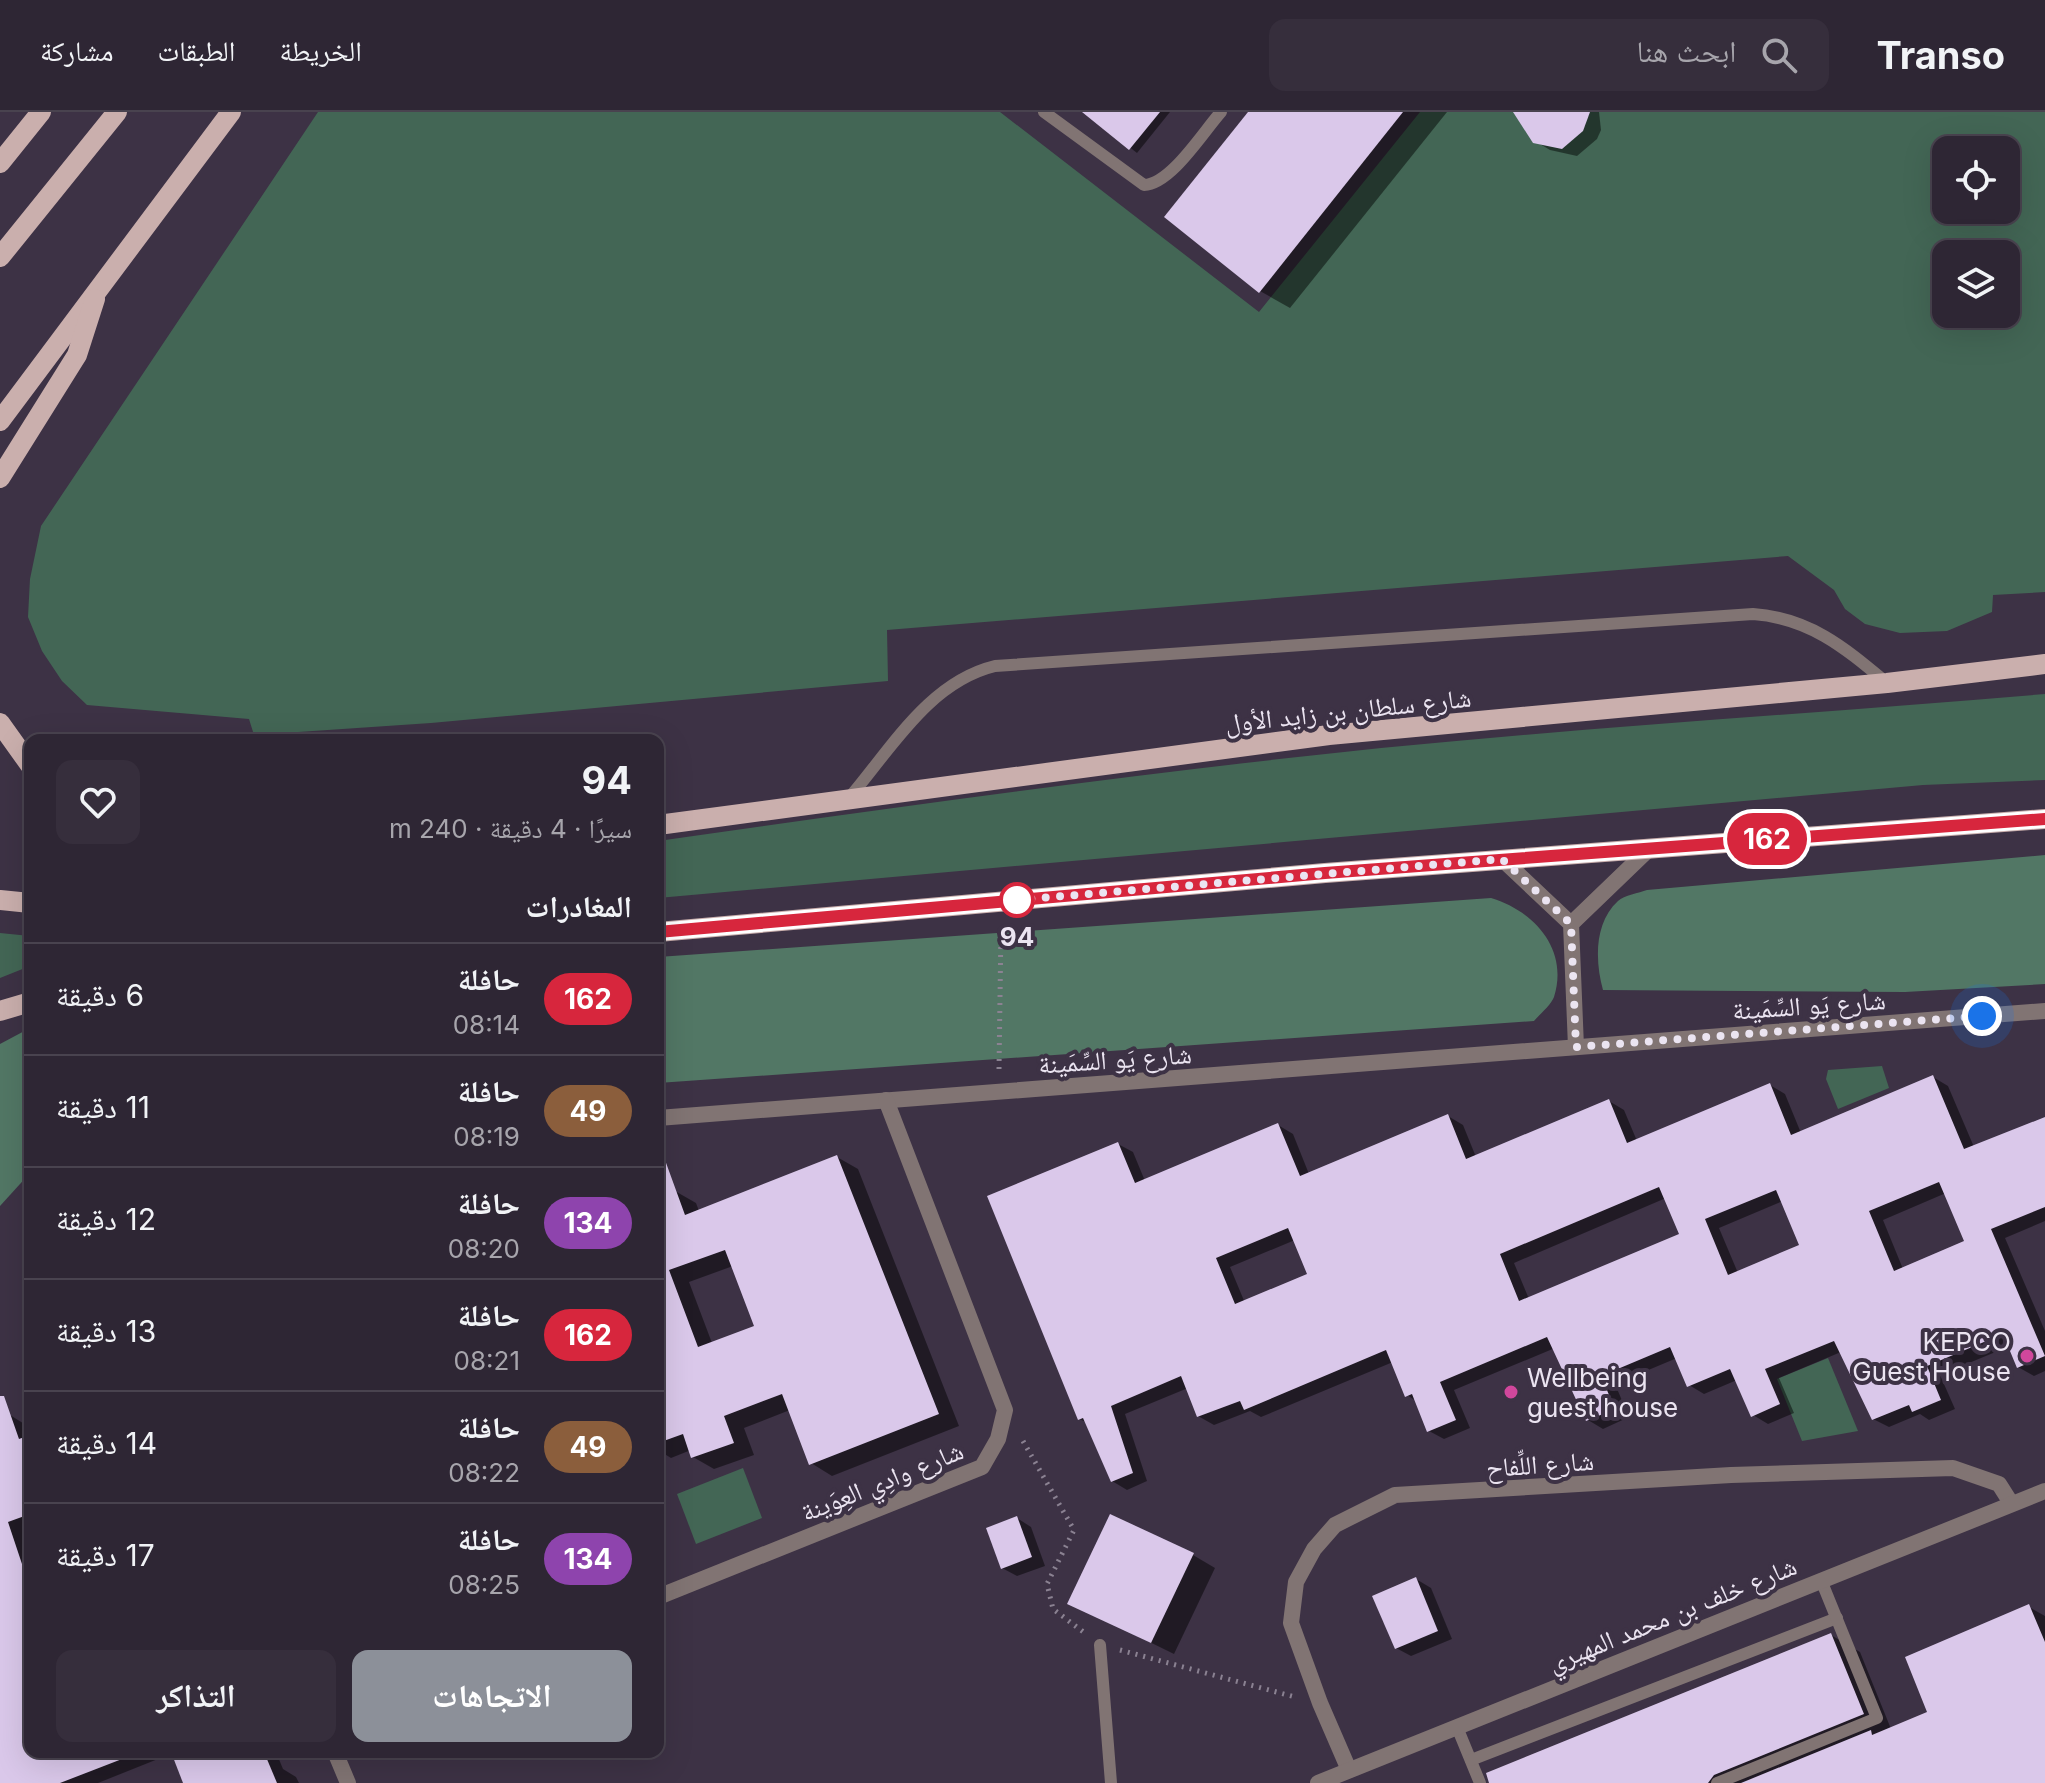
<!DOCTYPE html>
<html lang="ar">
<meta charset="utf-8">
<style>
body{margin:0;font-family:Inter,"Noto Naskh Arabic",sans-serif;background:#362e3c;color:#f1f3f6;direction:rtl;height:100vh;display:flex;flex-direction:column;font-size:30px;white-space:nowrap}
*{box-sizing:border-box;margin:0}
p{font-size:26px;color:#a7a5ac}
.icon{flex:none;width:44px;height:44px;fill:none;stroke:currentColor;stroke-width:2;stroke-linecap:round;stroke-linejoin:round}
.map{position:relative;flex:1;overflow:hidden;direction:ltr}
.panel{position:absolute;left:24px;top:622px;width:640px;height:1024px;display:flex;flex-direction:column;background:#2e2634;border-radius:16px;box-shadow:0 8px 32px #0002,0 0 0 2px #49434f;direction:rtl}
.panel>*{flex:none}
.badge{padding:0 16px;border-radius:26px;font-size:28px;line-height:52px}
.controls{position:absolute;left:1932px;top:24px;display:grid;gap:16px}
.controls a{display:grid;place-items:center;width:88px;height:88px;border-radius:16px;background:#2e2634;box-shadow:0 8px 32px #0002,0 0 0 2px #49434f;font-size:40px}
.you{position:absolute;width:40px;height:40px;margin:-20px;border:6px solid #fff;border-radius:50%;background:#1a73e8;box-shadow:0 0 0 12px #1a73e833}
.map>.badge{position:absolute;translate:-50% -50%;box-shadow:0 0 0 4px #fff}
h2{padding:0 32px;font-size:30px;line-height:72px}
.round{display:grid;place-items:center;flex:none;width:84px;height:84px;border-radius:16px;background:#362e3c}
.head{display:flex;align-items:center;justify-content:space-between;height:136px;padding:0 32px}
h1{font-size:38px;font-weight:700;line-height:60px}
.action{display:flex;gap:16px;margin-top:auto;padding:16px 32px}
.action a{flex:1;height:92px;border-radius:16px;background:#8c9099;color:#fff;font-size:32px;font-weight:700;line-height:92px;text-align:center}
.action a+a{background:#362e3c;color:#f1f3f6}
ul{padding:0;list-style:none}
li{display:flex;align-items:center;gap:24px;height:112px;padding:0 32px;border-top:2px solid #49434f}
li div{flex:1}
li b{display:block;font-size:30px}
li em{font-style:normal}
li .badge{min-width:88px;font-weight:700;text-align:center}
header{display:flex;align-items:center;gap:48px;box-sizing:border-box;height:112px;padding:0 40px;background:#2e2634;border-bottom:2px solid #49434f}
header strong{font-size:38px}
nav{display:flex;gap:44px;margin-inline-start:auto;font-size:28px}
.search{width:560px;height:72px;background:#362e3c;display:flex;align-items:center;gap:20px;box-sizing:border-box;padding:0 28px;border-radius:16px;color:#a7a5ac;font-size:30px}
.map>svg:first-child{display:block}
.green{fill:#436655;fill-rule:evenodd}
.forest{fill:#527765}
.shadow{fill:#0007;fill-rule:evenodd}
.building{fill:#dac8ea;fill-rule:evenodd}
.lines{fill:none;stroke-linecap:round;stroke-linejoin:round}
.path{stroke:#8b8292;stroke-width:5;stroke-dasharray:2 6;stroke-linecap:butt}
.service{stroke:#817473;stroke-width:12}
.minor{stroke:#817473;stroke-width:16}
.primary{stroke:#caafad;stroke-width:20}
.line-casing{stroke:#fff;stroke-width:18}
.line{stroke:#d7263d;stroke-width:12}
.walk{stroke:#ebe4f1;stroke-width:8;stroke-dasharray:0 14.4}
.stop-dot{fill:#fff;stroke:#d7263d;stroke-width:4}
.hotel-dot{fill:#d1479c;stroke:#3d3245;stroke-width:3}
.labels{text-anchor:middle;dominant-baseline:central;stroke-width:8;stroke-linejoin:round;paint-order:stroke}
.street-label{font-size:26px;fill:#ebe4f1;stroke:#3d3245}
.stop-label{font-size:26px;font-weight:bold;fill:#ebe4f1;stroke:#3d3245}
.poi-label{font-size:26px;fill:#ebe4f1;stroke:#3d3245;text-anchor:end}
</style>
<header>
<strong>Transo</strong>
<div class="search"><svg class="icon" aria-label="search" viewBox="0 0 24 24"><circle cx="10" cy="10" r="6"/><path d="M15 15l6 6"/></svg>ابحث هنا</div>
<nav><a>الخريطة</a><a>الطبقات</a><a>مشاركة</a></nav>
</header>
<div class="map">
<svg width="2045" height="1671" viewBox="0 0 2045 1671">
<rect width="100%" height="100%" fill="#3d3245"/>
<g class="green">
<path d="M318 0H1000L1259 200 1420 0H2045V480L1993 483 1992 500 1947 519 1900 521 1865 512 1845 497 1834 478 1788 444 887 518 888 569 431 611 254 623 249 607 87 593 62 569 42 539 28 505 30 467 41 414ZM1946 38H2006V98H1946ZM1946 142H2006V202H1946Z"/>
<path d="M2045 582V668L1923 673 658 786V729C898 695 1140 661 1381 636 1602 614 1824 601 2045 582Z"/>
<polygon points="0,821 30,824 30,854 0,866"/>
<polygon points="1882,954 1889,976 1838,997 1826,967 1828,958"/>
<polygon points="1828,1246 1858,1319 1802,1329 1777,1267"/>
<polygon points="743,1356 762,1406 696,1432 677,1382"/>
</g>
<g class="forest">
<path d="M2045 743V872L1905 880 1603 878C1595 849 1594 811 1618 789 1624 783 1639 781 1647 778Z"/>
<path d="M1491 786C1534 799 1569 837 1554 885 1551 893 1540 902 1534 909L658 971V845Z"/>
<polygon points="30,916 30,1061 0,1094 0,932"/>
</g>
<g class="shadow">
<polygon points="1085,0 1170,0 1137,41"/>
<polygon points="1251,0 1447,0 1290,196 1260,179"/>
<polygon points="1522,0 1599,0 1601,18 1597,27 1577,44 1550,38 1535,29"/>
<path d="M1933 965 1948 974 1974 1035 2045 1007V1109L2005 1126 2045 1219V1259L2034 1264 2018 1255 2010 1234 1940 1263 1955 1297 1929 1308 1920 1302 1889 1315 1873 1307 1841 1240 1779 1266 1794 1301 1768 1312 1753 1303 1737 1268 1704 1282 1689 1273 1677 1246 1615 1272 1629 1305 1603 1317 1588 1308 1555 1236 1454 1278 1470 1316 1444 1327 1429 1319 1416 1289 1407 1283 1393 1250 1261 1305 1250 1299 1214 1313 1198 1304 1188 1276 1125 1302 1147 1369 1127 1378 1112 1369 1088 1311 1079 1307 1118 1032 1133 1040 1145 1069 1278 1013 1293 1022 1309 1062 1448 1004 1463 1013 1476 1045 1609 989 1624 998 1637 1029 1770 973 1785 982 1801 1021ZM1946 1081 1966 1130 1903 1157 1883 1108ZM1666 1086 1682 1123 1529 1187 1514 1151ZM1783 1089 1802 1134 1738 1161 1719 1116ZM1295 1128 1310 1163 1245 1191 1230 1155Z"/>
<path d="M837 1045 858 1057 959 1314 832 1364 811 1351 790 1298 744 1316 754 1343 714 1357 693 1345 691 1338 671 1346 658 1338V1085L675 1079 696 1091 699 1099ZM733 1154 756 1215 712 1231 689 1170Z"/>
<polygon points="10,1303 26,1313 30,1324 30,1416 24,1419 30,1438 30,1640 276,1640 283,1657 296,1665 299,1671 186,1671 173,1641 98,1671 0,1671 0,1306"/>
<polygon points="1017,1406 1031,1415 1045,1454 1017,1464 1002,1456"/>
<polygon points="1193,1443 1215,1456 1174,1542 1070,1491"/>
<polygon points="1416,1467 1431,1476 1452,1527 1411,1544 1396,1536"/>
<polygon points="2029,1495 2045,1504 2045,1671 1494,1671 1831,1523 1860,1540 1891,1617 1930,1601"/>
</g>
<g class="building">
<polygon points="1082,0 1160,0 1129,38"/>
<polygon points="1248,0 1403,0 1259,181 1164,105"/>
<polygon points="1513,0 1590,0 1583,19 1562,37 1533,31"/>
<path d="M1933 963 1964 1037 2045 1005V1095L1991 1117 2045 1244 2017 1256 2003 1222 1927 1254 1941 1288 1912 1300 1909 1293 1872 1308 1834 1229 1765 1257 1780 1292 1751 1305 1730 1257 1687 1275 1670 1235 1601 1264 1615 1297 1586 1309 1547 1225 1440 1270 1456 1308 1427 1320 1412 1282 1405 1285 1386 1238 1244 1298 1240 1289 1197 1305 1181 1264 1111 1294 1133 1361 1111 1370 1083 1306 1078 1308 987 1084 1118 1030 1135 1071 1278 1011 1300 1064 1448 1002 1466 1047 1609 987 1627 1031 1770 971 1791 1023ZM1939 1070 1964 1129 1894 1159 1869 1099ZM1659 1075 1679 1122 1519 1189 1500 1142ZM1776 1078 1799 1133 1728 1163 1705 1107ZM1288 1116 1307 1162 1235 1192 1216 1146Z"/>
<path d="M661 1037 685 1103 837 1043 939 1302 809 1353 782 1282 724 1304 734 1331 691 1346 683 1322 658 1331V1038ZM725 1138 754 1214 698 1235 669 1158Z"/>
<polygon points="0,1284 4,1284 19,1327 30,1323 30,1402 8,1410 25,1461 30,1459 30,1640 135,1642 60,1671 0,1671"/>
<polygon points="1110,1402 1194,1441 1151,1531 1067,1492"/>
<polygon points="1017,1404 1032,1445 1001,1457 986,1416"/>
<polygon points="1416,1465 1438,1519 1395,1537 1372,1484"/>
<polygon points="2029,1492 2045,1530 2045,1671 1741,1671 1871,1618 1872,1623 1927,1600 1905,1545"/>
<polygon points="1831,1521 1864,1602 1714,1663 1708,1671 1489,1671 1486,1661"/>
<polygon points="171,1640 264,1640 277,1671 183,1671"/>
</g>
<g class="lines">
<g class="path">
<polyline points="999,957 1001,815"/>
<polyline points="1023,1329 1074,1418 1047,1472 1053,1497 1086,1522"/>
<polyline points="1120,1538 1295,1585"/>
</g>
<g class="service">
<path d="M1044 0 1144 73C1171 72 1203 20 1221 0"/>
<path d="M849 686C891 637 929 570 995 554L1753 502C1810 506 1845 536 1887 571"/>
<polyline points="1100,1533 1111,1671"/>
<polyline points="1457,1615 1480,1671"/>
<polyline points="1471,1648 1837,1506"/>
<polyline points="1717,1671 1877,1606 1821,1468"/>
</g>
<g class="minor">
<polyline points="1502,747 1571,812 1576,935"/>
<polyline points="1571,812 1650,736"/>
<polyline points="658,1006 2045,899"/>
<polyline points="658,1485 982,1355 998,1327 1005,1298 886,988"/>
<polyline points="335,1640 348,1671"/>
<polyline points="1349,1658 1320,1591 1291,1511 1296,1470 1314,1437 1335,1413 1395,1383 1731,1363 1953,1356 1999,1372 2011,1391"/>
<polyline points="1318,1671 2045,1379"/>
</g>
<g class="primary">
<polyline points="0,51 41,0"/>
<polyline points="0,145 117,0"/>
<polyline points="0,309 231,0"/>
<polyline points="0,366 77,243 95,187"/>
<polyline points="0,611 30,653"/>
<polyline points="658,713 1329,623 1887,571 2045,552"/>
<polyline points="0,788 30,791"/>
<polyline points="658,820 1325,761 2045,707"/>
<polyline points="0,899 30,890"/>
</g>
</g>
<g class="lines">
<defs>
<polyline id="line" points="658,820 1325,761 2045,707"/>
</defs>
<use href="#line" class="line-casing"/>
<use href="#line" class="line"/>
<polyline class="walk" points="1017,788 1502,747 1571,812 1576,935 1982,904"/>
</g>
<circle class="stop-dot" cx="1017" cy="788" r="16"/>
<g class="hotel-dot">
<circle cx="2027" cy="1244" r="8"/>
<circle cx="1511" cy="1280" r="8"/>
</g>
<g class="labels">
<g class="street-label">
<text transform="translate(1348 598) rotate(-6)">شارع سلطان بن زايد الأول</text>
<text transform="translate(1809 893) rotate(-4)">شارع يَو السِّمَينة</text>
<text transform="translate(1115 947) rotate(-4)">شارع يَو السِّمَينة</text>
<text transform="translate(1540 1352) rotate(-4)">شارع اللِّفاح</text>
<text transform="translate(882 1369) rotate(-22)">شارع وادِي العِوَينة</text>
<text transform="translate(1672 1502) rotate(-22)">شارع خلف بن محمد المهيري</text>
</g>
<g class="stop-label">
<text x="1017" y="824">94</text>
</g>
<g class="poi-label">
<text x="2011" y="1229">KEPCO<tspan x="2011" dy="30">Guest House</tspan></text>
<text x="1527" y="1265" text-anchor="start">Wellbeing<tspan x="1527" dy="30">guest house</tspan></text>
</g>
</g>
</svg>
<div class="controls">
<a><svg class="icon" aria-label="locate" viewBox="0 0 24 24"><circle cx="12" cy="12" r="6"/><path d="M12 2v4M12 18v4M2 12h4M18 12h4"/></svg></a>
<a><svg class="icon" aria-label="layers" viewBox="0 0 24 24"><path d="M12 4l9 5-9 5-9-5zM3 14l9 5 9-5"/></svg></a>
</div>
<div class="you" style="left:1982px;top:904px"></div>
<b class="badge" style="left:1767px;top:727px;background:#d7263d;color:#fff">162</b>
<section class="panel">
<div class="head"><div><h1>94</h1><p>سيرًا · 4 دقيقة · 240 m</p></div><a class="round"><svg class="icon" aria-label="heart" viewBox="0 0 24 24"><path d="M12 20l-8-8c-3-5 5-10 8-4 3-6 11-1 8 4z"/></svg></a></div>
<h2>المغادرات</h2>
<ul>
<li><span class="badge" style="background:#d7263d;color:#fff">162</span><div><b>حافلة</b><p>08:14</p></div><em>6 دقيقة</em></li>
<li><span class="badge" style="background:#8b5e3c;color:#fff">49</span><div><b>حافلة</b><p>08:19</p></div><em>11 دقيقة</em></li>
<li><span class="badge" style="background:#8e44ad;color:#fff">134</span><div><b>حافلة</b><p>08:20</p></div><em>12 دقيقة</em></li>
<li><span class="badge" style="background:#d7263d;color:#fff">162</span><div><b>حافلة</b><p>08:21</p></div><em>13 دقيقة</em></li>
<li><span class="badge" style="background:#8b5e3c;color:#fff">49</span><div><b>حافلة</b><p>08:22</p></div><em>14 دقيقة</em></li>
<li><span class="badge" style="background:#8e44ad;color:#fff">134</span><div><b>حافلة</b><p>08:25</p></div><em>17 دقيقة</em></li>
</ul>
<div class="action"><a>الاتجاهات</a><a>التذاكر</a></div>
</section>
</div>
